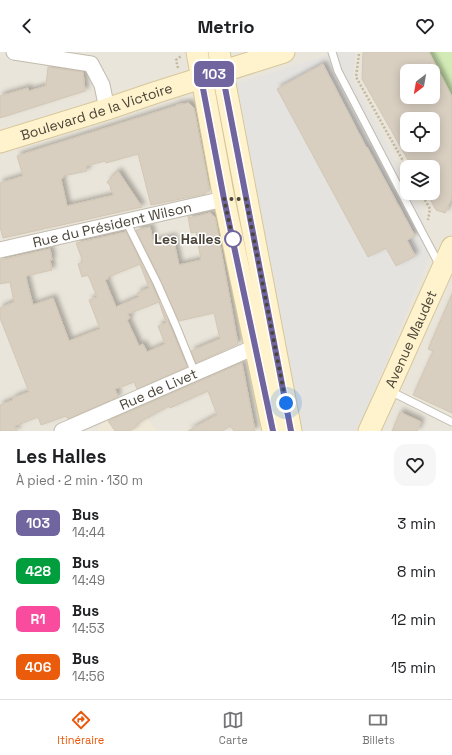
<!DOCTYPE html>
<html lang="fr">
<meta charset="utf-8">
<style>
body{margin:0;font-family:"Space Grotesk",sans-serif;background:#f6f6f6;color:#202124;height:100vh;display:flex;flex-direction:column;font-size:15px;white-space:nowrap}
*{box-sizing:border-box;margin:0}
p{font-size:13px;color:#757577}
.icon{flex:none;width:22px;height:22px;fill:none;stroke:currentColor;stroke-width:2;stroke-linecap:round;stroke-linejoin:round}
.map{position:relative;height:379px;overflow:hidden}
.side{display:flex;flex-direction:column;background:#fff;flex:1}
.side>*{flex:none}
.badge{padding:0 8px;border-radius:6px;font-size:14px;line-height:26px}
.needle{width:26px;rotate:211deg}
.fabs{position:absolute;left:400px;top:12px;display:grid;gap:8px}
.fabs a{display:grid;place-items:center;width:40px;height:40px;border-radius:8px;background:#fff;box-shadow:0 2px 10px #0003;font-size:20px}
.you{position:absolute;width:20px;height:20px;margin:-10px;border:3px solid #fff;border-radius:50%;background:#1a73e8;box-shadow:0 0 0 6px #1a73e833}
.map>.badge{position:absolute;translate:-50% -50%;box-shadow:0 0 0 2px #fff}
.round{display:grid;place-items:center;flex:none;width:42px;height:42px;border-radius:12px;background:#f6f6f6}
.head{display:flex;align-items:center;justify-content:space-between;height:68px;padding:0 16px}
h1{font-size:19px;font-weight:700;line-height:30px}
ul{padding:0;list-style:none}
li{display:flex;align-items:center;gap:12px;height:48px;padding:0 16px}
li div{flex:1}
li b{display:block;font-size:15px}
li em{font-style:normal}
li .badge{min-width:44px;font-weight:700;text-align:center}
header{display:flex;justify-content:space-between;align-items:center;height:52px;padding:0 16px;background:#fff;font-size:18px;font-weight:700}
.tabs{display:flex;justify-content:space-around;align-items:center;height:56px;border-top:1px solid #e0e0e0;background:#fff;font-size:11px;color:#757577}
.tabs a{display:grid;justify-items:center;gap:2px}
.tabs .current{color:#ea580c}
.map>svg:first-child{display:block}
.residential{fill:#eae5da;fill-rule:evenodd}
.education{fill:#efe8d6}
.green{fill:#d2eab5}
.parking{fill:#e5e3e0}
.building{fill:#d8cfc1;stroke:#d3c7b4;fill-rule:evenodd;filter:url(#shadow)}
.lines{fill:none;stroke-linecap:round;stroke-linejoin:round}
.lane-casing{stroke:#c2bbae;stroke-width:9}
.street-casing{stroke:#c2bbae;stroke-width:17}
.secondary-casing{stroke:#d6c79b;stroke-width:23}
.path{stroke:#c4b79f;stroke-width:2.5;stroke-dasharray:2 2;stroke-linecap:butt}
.lane{stroke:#fff;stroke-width:7}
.street{stroke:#fff;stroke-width:15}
.secondary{stroke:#fff3cd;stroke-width:21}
.line-casing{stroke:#fff;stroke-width:9}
.line{stroke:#70659e;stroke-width:6}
.walk{stroke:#4b4439;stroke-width:4;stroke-dasharray:0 7.2}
.stop-dot{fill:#fff;stroke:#70659e;stroke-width:2}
.labels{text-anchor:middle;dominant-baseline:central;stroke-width:3;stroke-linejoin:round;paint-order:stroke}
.street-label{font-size:14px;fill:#4b4439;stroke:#fff}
.stop-label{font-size:14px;font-weight:bold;fill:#4b4439;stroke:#fff;text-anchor:end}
</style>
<header><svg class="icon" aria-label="back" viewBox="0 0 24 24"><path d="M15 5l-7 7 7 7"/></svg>Metrio<svg class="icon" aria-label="heart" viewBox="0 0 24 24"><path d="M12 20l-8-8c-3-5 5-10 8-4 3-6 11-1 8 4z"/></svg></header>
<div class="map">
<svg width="452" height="379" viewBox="0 0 452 379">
<defs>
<filter id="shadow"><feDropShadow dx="3.5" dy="-3.5" stdDeviation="2" flood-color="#0004"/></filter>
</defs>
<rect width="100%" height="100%" fill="#f6f3ec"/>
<path class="residential" d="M0 0H452V379H0ZM407 19H433V45H407ZM407 67H433V93H407ZM407 115H433V141H407Z"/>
<g class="education">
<polygon points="147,365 156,379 130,379 134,376 138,370"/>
<polygon points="107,366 115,379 96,379"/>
</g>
<polygon class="green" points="429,0 452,0 452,45"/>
<polygon class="parking" points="337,0 354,0 355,3 353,28 407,131 407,141 412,141 422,160 429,206 360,373 354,379 299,379 267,212 237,31"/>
<g class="building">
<path d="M363 0H429L452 45V146L445 161 436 158 427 141H433V115H412L362 27ZM407 19H433V45H407ZM407 67H433V93H407Z"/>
<polygon points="323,12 366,95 367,95 415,184 407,188 415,204 396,214 386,196 368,205 277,37"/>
<polygon points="48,15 83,20 85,39 0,66 0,44 28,36 29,39 46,34"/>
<polygon points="189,51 194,56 209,136 205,142 151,153 138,102 106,111 105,109 86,114 87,119 63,124 63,126 61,127 67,154 114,143 110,136 111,135 107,130 118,119 142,155 3,186 0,175 0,131 23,124 17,104 176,54 176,53"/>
<polygon points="210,161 215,165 238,292 196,311 191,299 220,287 214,261 179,269 161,229 136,178 150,175 153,189 173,185 179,213 201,208 196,180 191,181 188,164 190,164 189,166"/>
<path d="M126 180 152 233 171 276 187 315 137 337 134 330 115 337 118 345 68 367 66 364 41 373 38 365 15 374 17 379H0V353L13 348V346L29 340 0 266V256L14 250 10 230 0 232V208L50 197 52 208H50L52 218 26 224 27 230 33 253 53 246 69 289 100 277 89 248 97 245 88 223 82 225 78 212 83 210 76 191ZM140 212 149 236 137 241 139 245 116 255 105 228 109 226 108 225ZM159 250 166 271 158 274 165 292 147 300 143 292 139 294 127 268 130 266 128 262Z"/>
<polygon points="452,242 452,361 413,343 433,299 428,297"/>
<polygon points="242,311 255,379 234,379 230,374 222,379 188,379 217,363 208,339 170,356 169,354 138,371 134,376 130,379 115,379 108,369"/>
<polygon points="400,360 421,370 417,379 392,379"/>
</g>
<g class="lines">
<defs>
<g id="lane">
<polyline points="332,0 338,19 423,182 440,214"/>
<polyline points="126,169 157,231 176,274 195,321"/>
<polyline points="390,339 452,370"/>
</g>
<g id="street">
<polyline points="14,0 91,12 102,33 107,57"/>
<path id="s1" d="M0 198 224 147"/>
<path id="s2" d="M62 379 255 295"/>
</g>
<g id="secondary">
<polyline points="197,0 224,147 273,379"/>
<polyline points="219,0 291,379"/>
<path id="s3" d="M0 90 107 57 157 40 284 0"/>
<path id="s4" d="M369 379 391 331 452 195"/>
</g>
</defs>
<use href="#lane" class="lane-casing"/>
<use href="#street" class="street-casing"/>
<use href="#secondary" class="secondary-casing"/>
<g class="path">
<polyline points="359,2 356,25 407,116"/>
<polyline points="178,16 176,8 181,4"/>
<polyline points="421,141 430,157 428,168"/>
</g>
<use href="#lane" class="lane"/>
<use href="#street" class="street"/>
<use href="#secondary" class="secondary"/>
</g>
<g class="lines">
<defs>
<polyline id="line" points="273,379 224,147 201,26 222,20 291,379"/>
</defs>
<use href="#line" class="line-casing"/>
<use href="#line" class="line"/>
<polyline class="walk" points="233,187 233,188 224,147 246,147 286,351"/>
</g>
<circle class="stop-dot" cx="233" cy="187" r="8"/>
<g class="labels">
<g class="street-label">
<text stroke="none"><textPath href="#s3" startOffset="101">Boulevard de la Victoire</textPath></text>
<text stroke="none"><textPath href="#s1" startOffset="115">Rue du Président Wilson</textPath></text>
<text stroke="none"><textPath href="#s4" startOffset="101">Avenue Maudet</textPath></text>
<text stroke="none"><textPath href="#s2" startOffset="105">Rue de Livet</textPath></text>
</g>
<g class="stop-label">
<text x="221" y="187">Les Halles</text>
</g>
</g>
</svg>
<div class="fabs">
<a><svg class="needle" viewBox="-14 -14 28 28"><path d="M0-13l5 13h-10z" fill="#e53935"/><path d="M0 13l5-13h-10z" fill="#757577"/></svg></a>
<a><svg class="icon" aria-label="locate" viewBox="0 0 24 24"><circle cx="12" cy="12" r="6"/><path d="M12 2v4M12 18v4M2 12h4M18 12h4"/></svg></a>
<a><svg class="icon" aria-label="layers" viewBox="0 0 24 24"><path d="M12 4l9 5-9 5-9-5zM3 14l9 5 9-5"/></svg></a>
</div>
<div class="you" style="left:286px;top:351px"></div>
<b class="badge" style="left:214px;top:22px;background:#70659e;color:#fff">103</b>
</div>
<section class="side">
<div class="head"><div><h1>Les Halles</h1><p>À pied · 2 min · 130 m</p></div><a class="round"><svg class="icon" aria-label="heart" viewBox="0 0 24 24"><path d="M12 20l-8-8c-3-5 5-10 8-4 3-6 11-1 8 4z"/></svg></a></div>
<ul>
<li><span class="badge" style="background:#70659e;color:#fff">103</span><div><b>Bus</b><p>14:44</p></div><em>3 min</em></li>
<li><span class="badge" style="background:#009e3d;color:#fff">428</span><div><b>Bus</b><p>14:49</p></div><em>8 min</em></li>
<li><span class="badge" style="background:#f94c9e;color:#fff">R1</span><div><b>Bus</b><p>14:53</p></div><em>12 min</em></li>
<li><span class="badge" style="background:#ea5b0c;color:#fff">406</span><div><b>Bus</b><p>14:56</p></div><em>15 min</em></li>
</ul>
</section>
<nav class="tabs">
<a class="current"><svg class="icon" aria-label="directions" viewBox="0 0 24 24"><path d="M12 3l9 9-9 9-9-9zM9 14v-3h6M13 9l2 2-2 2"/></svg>Itinéraire</a>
<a><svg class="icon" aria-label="map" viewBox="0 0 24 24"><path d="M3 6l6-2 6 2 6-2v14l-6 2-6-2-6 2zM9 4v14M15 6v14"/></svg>Carte</a>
<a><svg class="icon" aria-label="tickets" viewBox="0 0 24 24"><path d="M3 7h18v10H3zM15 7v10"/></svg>Billets</a>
</nav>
